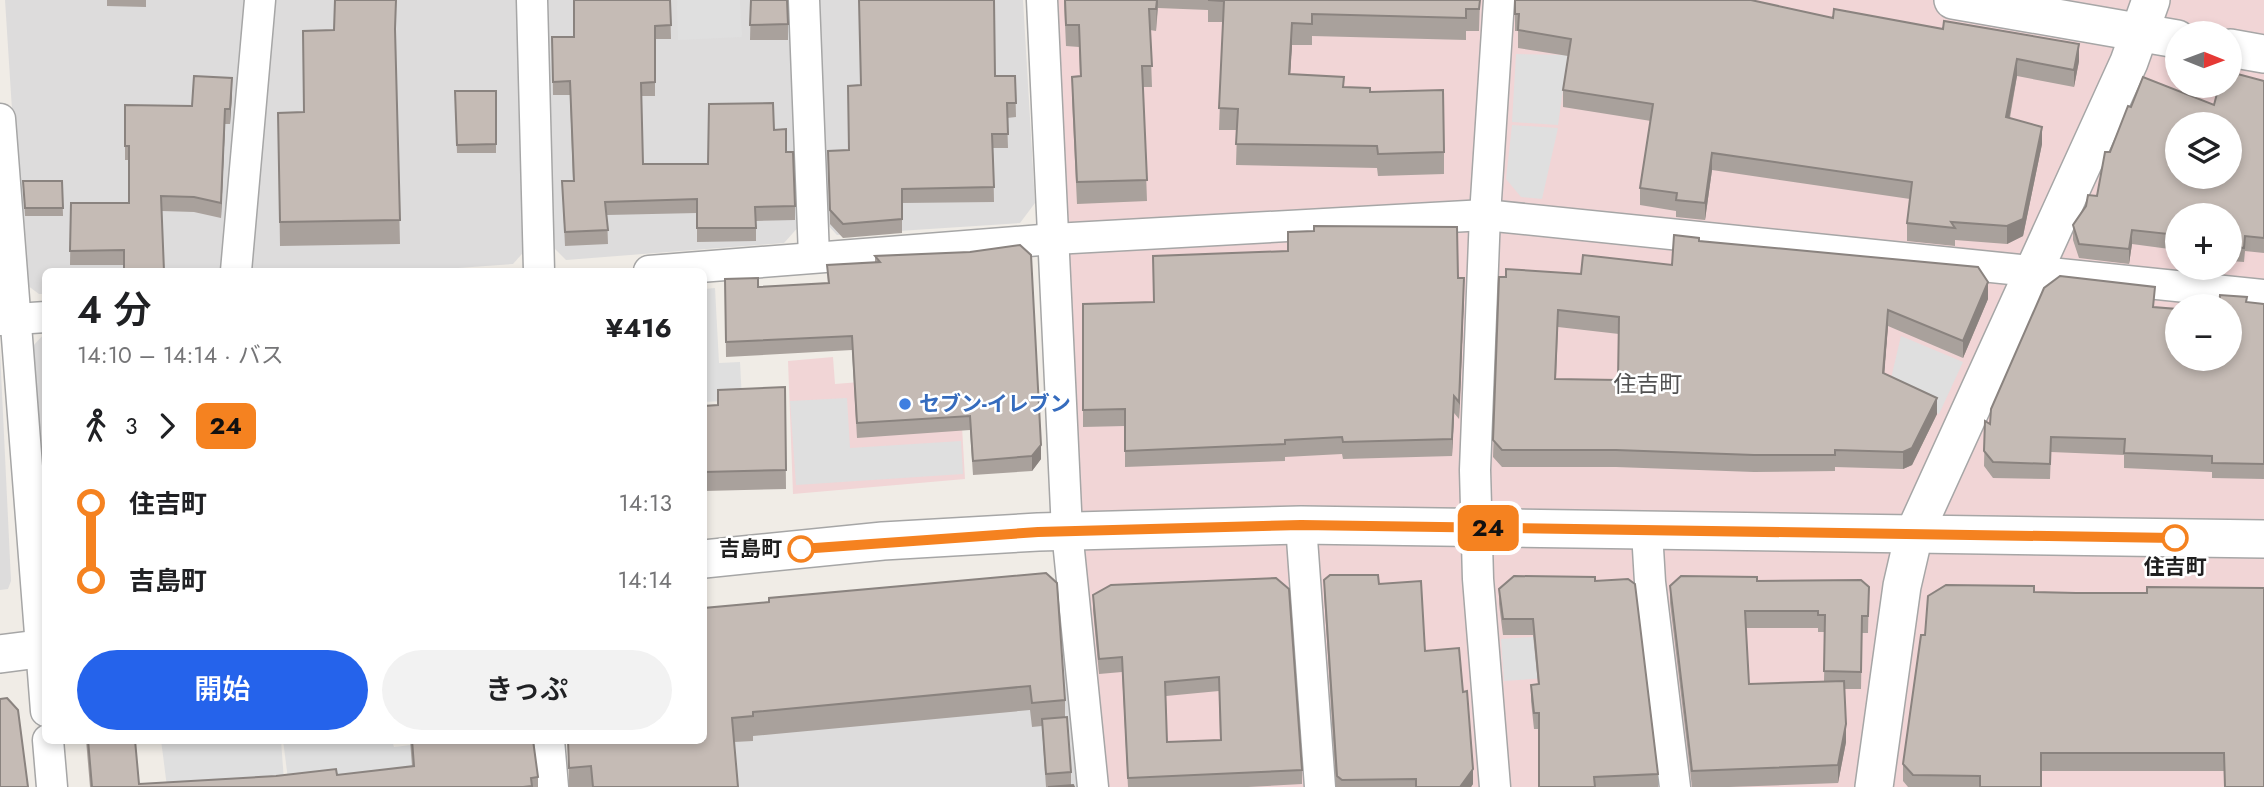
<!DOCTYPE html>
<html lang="ja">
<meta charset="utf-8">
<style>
body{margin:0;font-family:Jost,"Noto Sans JP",sans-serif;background:#f2f2f2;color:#202124;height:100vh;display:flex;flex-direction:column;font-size:26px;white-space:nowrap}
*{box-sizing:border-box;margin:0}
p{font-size:23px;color:#757577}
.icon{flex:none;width:38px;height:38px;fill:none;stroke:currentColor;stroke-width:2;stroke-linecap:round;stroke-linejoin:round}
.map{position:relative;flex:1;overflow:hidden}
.side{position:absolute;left:42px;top:268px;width:665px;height:476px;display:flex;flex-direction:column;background:#fff;border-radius:10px;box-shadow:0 4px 10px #0003}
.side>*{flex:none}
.badge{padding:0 14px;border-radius:10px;font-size:24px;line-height:46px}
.needle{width:46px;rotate:91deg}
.fabs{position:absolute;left:2165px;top:21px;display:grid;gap:14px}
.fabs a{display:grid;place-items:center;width:77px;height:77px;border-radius:50%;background:#fff;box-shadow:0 4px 10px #0003;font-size:35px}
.map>.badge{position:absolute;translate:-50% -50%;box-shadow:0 0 0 4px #fff}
.legs{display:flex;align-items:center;gap:10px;height:77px;padding:0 35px;font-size:23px}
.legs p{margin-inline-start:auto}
.head{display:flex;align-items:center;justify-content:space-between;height:119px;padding:0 35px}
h1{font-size:38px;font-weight:600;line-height:52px}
.button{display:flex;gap:14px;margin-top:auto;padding:14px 35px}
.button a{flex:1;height:80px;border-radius:42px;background:#2563eb;color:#fff;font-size:28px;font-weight:600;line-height:80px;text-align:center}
.button a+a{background:#f2f2f2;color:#202124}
ul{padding:0 35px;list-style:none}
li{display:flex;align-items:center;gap:24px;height:77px;font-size:26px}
li i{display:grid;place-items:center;width:10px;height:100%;margin:0 9px;background:currentColor}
li i::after{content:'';width:18px;height:18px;margin:-9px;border:5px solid;border-radius:50%;background:#fff}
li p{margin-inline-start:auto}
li:first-child i{background:linear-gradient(#0000 50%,currentColor 0)}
li:last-child i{background:linear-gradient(currentColor 50%,#0000 0)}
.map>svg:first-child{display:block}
.residential{fill:#dddcdc}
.commercial{fill:#f1d5d6;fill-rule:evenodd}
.parking{fill:#dfdfdf}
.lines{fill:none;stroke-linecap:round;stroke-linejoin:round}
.minor-casing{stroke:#a6a6a6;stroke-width:33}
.tertiary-casing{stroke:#a6a6a6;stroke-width:40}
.minor{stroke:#fff;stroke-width:30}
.tertiary{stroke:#fff;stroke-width:37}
.wall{fill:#a9a19c;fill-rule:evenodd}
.shaded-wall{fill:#8a837f}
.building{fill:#c5bbb5;stroke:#8a837f;stroke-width:2;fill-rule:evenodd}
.line-1-casing{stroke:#fff;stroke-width:16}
.line-1{stroke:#f58220;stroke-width:10}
.shop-dot{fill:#3f7fe0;stroke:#fff;stroke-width:2.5}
.stop-1-dot{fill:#fff;stroke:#f58220;stroke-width:3.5}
.labels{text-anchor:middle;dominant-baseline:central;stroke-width:5;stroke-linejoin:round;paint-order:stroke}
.shop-label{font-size:21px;font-weight:bold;fill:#366cbe;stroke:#fff;text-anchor:start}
.stop-label{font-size:21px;font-weight:bold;fill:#1f1f1f;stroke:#fff;text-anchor:end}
.neighbourhood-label{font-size:23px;fill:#525252;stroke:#fff}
</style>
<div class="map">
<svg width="2264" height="787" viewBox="0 0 2264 787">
<rect width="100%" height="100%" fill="#f0ece6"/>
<g class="residential">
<polygon points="5,0 250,0 222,271 46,271 45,294 39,294 23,282"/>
<polygon points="276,0 519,0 529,246 513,264 417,271 252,271 248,267"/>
<polygon points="545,0 793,0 801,224 784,243 566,260 554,248"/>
<polygon points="815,0 1023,0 1035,203 1020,223 837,235 825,222"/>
<polygon points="45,333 46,333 45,506 33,346"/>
<polygon points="0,351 11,581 8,589 0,590"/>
<polygon points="1049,594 1058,601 1077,787 572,787 704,740"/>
</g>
<g class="commercial">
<path d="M1040 0H2264V787H1089ZM2177 33H2230V86H2177ZM2177 124H2230V177H2177ZM2177 215H2230V268H2177ZM2177 306H2230V359H2177Z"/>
<polygon points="833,357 835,384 959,374 965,479 793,494 788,361"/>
</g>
<g class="parking">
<polygon points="677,0 740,0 742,37 678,40"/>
<polygon points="1516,54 1568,55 1558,125 1512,122"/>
<polygon points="1512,125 1558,128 1542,199 1521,197 1506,179"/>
<polygon points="715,288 719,363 740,362 742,400 704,402 704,289"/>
<polygon points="1901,336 1963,362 1939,414 1888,391"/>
<polygon points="847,398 850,448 961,441 963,474 796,485 790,401"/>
<polygon points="1572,634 1575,676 1504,681 1501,639"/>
<polygon points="161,740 281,740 284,781 231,787 167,787"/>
<polygon points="283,740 392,740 394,747 419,744 422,773 289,787"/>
</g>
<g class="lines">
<defs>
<g id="minor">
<polyline points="532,0 539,271"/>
<polyline points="804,0 814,256"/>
<polyline points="1042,0 1067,531 1093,787"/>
<polyline points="0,119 46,711"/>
<polyline points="236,271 260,0"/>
<polyline points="649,271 1054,239 1485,215 2264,295"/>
<polyline points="0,320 46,317"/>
<polyline points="1301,525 1320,787"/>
<polyline points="1647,532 1650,582 1675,787"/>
<polyline points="48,740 52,787"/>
<polyline points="549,740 553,787"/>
<polyline points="1495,787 1478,579 1475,470 1485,215 1499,0"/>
</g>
<g id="tertiary">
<polyline points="1953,0 2177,39"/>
<polyline points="2230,48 2264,54"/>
<polyline points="704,559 883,541 1038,532 1301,525 2264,539"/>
<polyline points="0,654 46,648"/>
<polyline points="1874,787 1902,586 1914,534 2129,62 2151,0"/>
</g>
</defs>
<use href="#minor" class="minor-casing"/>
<use href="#tertiary" class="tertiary-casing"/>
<use href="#minor" class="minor"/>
<use href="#tertiary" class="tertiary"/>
</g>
<g class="wall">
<polygon points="107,0 146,0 146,7 107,6"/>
<polygon points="335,0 396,0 395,40 400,244 280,246 278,113 303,112 334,30"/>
<polygon points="670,0 671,39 655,39 655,96 641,96 643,164 708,164 774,130 786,152 795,206 795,220 756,221 756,241 697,242 697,213 607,215 608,244 565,246 562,181 573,181 570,95 553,95 552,37 574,37"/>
<polygon points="751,0 788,24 788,40 750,40"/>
<polygon points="1064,0 1480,0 1479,31 1466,31 1466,40 1312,36 1312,45 1292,45 1290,74 1344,87 1370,92 1444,152 1444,174 1378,176 1377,168 1236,165 1237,130 1219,130 1223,22 1208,22 1208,10 1158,8 1156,31 1150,30 1152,87 1143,87 1147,201 1077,204 1072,98 1072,77 1080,76 1079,47 1066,46"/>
<polygon points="1515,14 1833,18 2079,61 2074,87 2017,76 2010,118 2042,144 2023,236 2007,244 1955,240 1955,246 1907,241 1907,223 1910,199 1712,170 1705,220 1676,217 1676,211 1640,205 1640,188 1651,121 1563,107 1563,90 1568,56 1518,48 1518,31 1515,31"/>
<polygon points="995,76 1015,76 1016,117 1007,118 1008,148 993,148 994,202 902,203 902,233 843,238 830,224 828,151 849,150 861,85"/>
<polygon points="2264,81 2264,253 2245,251 2244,262 2230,261 2230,215 2177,215 2177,250 2132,244 2129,264 2079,258 2073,240 2073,225 2097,196 2110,152 2131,107 2214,105"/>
<polygon points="455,91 496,91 496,153 457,153"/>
<polygon points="232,93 230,124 225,124 221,218 194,212 162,211 124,265 70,265 71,203 129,203 129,160 125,160 125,105 192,106"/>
<polygon points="23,181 62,181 63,216 25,216"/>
<path d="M1699 241 1988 299 1963 358 1888 326 1884 373 1937 414 1912 465 1903 469 1835 467V471L1754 472 1616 467H1502L1493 457 1499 277 1581 274 1672 265ZM1558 327 1619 334 1618 380 1556 379Z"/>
<polygon points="875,256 1041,459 1032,471 973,475 970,430 857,438 852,350 726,357 725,279 758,287 828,283 827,265 875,262"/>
<polygon points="1458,278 1464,295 1459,419 1454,413 1452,456 1343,459 1342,454 1285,457 1285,461 1125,467 1125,426 1083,427 1083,304 1153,302"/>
<polygon points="2247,302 2264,304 2264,479 2212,478 2212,472 2124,468 2124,455 2051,452 2050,479 1993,478 1984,466 1985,421 1990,424 2154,307 2177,359"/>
<polygon points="785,387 786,489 704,491 704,406 718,405"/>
<polygon points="1046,573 1065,700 1065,718 1071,772 1071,785 1074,787 1046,787 1042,726 1032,727 1030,710 753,736 753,741 734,742 738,787 569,787 568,740 769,602"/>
<path d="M1276 578 1302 770V784L1248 787H1128L1122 672 1099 674 1093 610V595ZM1219 691 1220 740 1167 742 1166 696Z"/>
<polygon points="1324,580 1379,584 1425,651 1473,784 1471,787 1336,787 1324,594"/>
<polygon points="1595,581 1658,774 1658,787 1539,787 1539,729 1534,729 1531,701 1531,685 1538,684 1533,635 1503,635 1499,604 1499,589"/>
<path d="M1757 581 1869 587 1868 633H1862L1861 689H1844L1846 742 1838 783 1729 787H1692L1670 603V586ZM1746 628H1818V632H1825L1824 681 1749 684Z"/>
<polygon points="2264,588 2224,771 2041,771 2041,787 1908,787 1903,781 1903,764 1925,635 2147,593"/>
<polygon points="86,740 135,740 139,784 337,775 412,766 410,740 533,740 538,777 538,787 90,787"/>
</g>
<g class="shaded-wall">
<polygon points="1157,0 1158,0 1156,31"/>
<polygon points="1292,23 1292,45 1289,95 1289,74"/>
<polygon points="2079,44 2079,61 2074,87 2074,70"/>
<polygon points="2017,59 2017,76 2006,135 2006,117"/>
<polygon points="232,78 232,93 230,124 230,109"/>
<polygon points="225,109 225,124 221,218 221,203"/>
<polygon points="2042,127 2042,144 2023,236 2007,244 2007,226"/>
<polygon points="1712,153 1712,170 1705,220 1705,203"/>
<polygon points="2132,230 2132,244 2129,264 2129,249"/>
<polygon points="1464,278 1464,295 1459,419 1459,402"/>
<polygon points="1988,282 1988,299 1963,358 1963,341"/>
<polygon points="1888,310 1888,326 1883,390 1883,373"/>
<polygon points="1454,396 1454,413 1452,456 1452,439"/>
<polygon points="1937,398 1937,414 1912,465 1903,469 1903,452"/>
<polygon points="1041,445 1041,459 1032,471 1032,456"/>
<polygon points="1846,724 1846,742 1838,783 1838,765"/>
<polygon points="1473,769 1473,784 1471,787 1460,787"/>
</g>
<g class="building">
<polygon points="335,0 396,0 395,29 400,220 280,222 278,113 304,112 303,31 334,30"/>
<polygon points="574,0 670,0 671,25 655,26 655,82 641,83 643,164 708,164 709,104 773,103 774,130 786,129 786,152 793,152 795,206 755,207 756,228 697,228 697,199 605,202 608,230 565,232 562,181 574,181 570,81 553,82 552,37 574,37"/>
<polygon points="751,0 787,0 788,24 750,25"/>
<polygon points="859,0 994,0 995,76 1015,76 1016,103 1007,103 1008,134 992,134 994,187 902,189 902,219 843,224 830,210 828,151 849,150 848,86 861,85"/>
<polygon points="1065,0 1157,0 1156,9 1149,9 1152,66 1142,66 1147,180 1077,182 1072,77 1081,76 1079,25 1066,25"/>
<polygon points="1208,0 1480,0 1479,9 1466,9 1466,18 1312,14 1312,24 1292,23 1289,74 1344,77 1343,87 1370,88 1370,92 1443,90 1444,152 1378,154 1377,146 1236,144 1238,109 1219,108 1224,1"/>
<polygon points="1515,0 1751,0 1833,18 1834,9 1943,29 1944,21 2079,44 2074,70 2017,59 2006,117 2042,127 2023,219 2007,226 1951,222 1955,228 1907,223 1912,182 1712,153 1705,203 1676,200 1677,193 1640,188 1653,104 1563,90 1571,39 1518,30 1519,14 1515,14"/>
<path d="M2230 72 2264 81V238L2245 236 2244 248 2230 246V215H2177V235L2132 230 2129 249 2079 244 2073 225 2086 206 2088 195 2097 196 2105 152H2110L2128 106 2131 107 2143 77 2214 105 2219 86H2230ZM2177 124H2230V177H2177Z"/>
<polygon points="194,76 232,78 230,109 225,109 221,203 194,197 161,196 164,271 124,271 124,250 70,251 71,203 129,203 129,146 125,146 125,105 192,106"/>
<polygon points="455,91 496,91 496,144 457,145"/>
<polygon points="23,181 62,181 63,208 25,208"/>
<polygon points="1314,226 1457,227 1458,278 1464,278 1459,402 1454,396 1452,439 1343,442 1342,437 1285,440 1285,444 1125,451 1125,409 1083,410 1083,304 1154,302 1153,256 1288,251 1288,232 1314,231"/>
<path d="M1674 235 1699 238V241L1978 267 1988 282 1963 341 1888 310 1883 373 1937 398 1912 448 1903 452 1835 450V455H1754L1616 450H1502L1493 440 1499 277H1506V269L1581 274 1583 255 1672 265ZM1558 310 1619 317 1618 380 1555 379Z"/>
<polygon points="1020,245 1031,255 1041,445 1032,456 973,461 970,416 857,423 852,336 726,342 725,279 758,278 758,287 829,283 827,265 880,262 875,256 970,252"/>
<polygon points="2060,276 2155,287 2153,307 2177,309 2177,359 2230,359 2230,306 2219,306 2220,295 2247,297 2246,302 2264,304 2264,464 2212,463 2212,456 2124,453 2125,439 2051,437 2050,464 1993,462 1984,451 1985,421 1990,424 1991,409 2044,288"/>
<polygon points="785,387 786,470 704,472 704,406 718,405 718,390"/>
<polygon points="1046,573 1057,583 1065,700 1032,703 1030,686 753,712 753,716 732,718 738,787 593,787 591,766 569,768 568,740 704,740 704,608 769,602 769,598"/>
<polygon points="1330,575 1378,575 1379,584 1421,581 1425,651 1459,648 1463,692 1467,691 1473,769 1460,787 1416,787 1416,779 1342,780 1337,776 1324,580"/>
<polygon points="1514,576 1595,577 1595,581 1628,579 1635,584 1658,774 1594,777 1595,787 1539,787 1539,713 1534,713 1531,685 1539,684 1533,619 1503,619 1499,589"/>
<polygon points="1681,576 1757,577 1757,581 1861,580 1869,587 1868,616 1862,616 1861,672 1824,671 1825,615 1818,615 1818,611 1745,611 1749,684 1844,681 1846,724 1838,765 1692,771 1670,586"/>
<path d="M1276 578 1289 589 1302 770 1128 778 1122 657 1099 659 1093 595 1111 585ZM1219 677 1221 740 1167 742 1165 682Z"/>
<polygon points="1946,585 2034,586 2034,592 2076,593 2147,593 2147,587 2264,588 2264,787 2225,787 2224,753 2041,753 2041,787 1980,787 1980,776 1913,775 1903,764 1921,635 1925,635 1928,596"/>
<polygon points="7,698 18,710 28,787 0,787 0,699"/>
<polygon points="1067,717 1071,772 1046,774 1042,719"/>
<polygon points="88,740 135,740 139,784 276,776 336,769 337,775 414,766 412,740 533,740 538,777 531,778 532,786 523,787 92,787"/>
<polygon points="1073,785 1074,787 1048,787"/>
</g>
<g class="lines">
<defs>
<polyline id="line-1" points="801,549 1038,532 1301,525 2175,538"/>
</defs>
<use href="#line-1" class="line-1-casing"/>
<use href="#line-1" class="line-1"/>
</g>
<circle class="shop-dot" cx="905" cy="404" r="7"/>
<g class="stop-1-dot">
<circle cx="2175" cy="538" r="12"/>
<circle cx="801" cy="549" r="12"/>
</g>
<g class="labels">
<g class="shop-label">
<text x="919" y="404">セブン-イレブン</text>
</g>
<g class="stop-label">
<text x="782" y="549">吉島町</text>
<text x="2175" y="567" text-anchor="middle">住吉町</text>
</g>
<g class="neighbourhood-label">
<text x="1648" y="384">住吉町</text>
</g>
</g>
</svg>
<div class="fabs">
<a><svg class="needle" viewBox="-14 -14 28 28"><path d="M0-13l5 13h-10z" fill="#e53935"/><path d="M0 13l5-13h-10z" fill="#757577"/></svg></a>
<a><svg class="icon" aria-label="layers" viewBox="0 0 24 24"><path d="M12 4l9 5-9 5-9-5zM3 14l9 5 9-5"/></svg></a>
<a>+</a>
<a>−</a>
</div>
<b class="badge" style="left:1488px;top:528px;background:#f58220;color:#111">24</b>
<section class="side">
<div class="head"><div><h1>4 分</h1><p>14:10 – 14:14 · バス</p></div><b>¥416</b></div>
<div class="legs"><svg class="icon" aria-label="walk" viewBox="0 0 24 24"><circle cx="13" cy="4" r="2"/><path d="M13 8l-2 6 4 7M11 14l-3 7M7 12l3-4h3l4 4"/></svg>3<svg class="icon" aria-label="forward" viewBox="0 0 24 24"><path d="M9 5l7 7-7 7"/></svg><b class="badge" style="background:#f58220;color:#111">24</b></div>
<ul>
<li><i style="color:#f58220"></i><b>住吉町</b><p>14:13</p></li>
<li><i style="color:#f58220"></i><b>吉島町</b><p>14:14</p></li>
</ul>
<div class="button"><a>開始</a><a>きっぷ</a></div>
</section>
</div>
